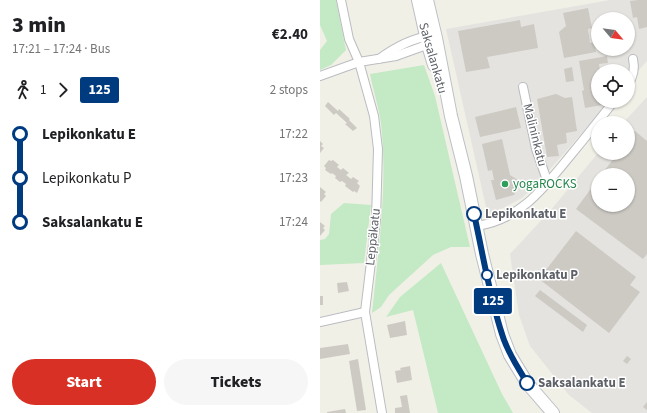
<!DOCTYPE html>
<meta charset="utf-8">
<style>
body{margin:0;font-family:"Source Sans 3",sans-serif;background:#f6f6f6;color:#202124;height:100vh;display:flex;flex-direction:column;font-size:15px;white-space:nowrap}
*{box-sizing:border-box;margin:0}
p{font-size:13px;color:#757577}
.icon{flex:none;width:22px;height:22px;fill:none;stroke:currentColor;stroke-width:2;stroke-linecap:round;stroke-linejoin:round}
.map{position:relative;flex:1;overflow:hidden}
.drawer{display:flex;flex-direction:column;background:#fff;width:320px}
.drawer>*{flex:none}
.badge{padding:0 8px;border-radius:3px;font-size:14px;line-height:26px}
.needle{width:26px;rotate:119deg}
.controls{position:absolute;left:271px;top:12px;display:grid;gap:8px}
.controls a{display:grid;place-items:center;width:44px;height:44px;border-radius:50%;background:#fff;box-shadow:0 1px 3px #0004;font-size:20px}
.map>.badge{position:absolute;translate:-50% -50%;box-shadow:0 0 0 2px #fff}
.legs{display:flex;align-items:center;gap:6px;height:44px;padding:0 12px;font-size:13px}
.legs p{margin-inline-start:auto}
.summary{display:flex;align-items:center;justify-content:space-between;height:68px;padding:0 12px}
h1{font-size:22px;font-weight:800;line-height:30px}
.cta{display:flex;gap:8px;margin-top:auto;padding:8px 12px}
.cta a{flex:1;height:46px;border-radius:24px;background:#d93025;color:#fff;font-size:16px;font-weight:800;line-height:46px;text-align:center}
.cta a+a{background:#f6f6f6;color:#202124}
ul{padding:0 12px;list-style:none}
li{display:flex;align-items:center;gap:14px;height:44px;font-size:15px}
li i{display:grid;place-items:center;width:6px;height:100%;margin:0 5px;background:currentColor}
li i::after{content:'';width:10px;height:10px;margin:-5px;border:3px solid;border-radius:50%;background:#fff}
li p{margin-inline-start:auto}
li:first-child i{background:linear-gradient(#0000 50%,currentColor 0)}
li:last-child i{background:linear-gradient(currentColor 50%,#0000 0)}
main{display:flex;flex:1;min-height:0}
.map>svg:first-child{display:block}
.industrial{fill:#e5e3df;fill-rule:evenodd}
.green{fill:#c3eac4}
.building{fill:#cdcac4}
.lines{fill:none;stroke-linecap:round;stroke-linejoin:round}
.minor-casing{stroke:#babcc1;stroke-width:10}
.secondary-casing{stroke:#bcbfc5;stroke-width:14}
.minor{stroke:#fff;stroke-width:8}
.secondary{stroke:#fff;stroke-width:12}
.line-1-casing{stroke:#fff;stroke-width:9}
.line-1{stroke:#003b80;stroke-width:6}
.leisure-dot{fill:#2e9e5b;stroke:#fff;stroke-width:1.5}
.stop-1-dot{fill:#fff;stroke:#003b80;stroke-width:2}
.labels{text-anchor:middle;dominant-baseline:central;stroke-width:3;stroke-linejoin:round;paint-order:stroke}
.street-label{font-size:13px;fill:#5e6268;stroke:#fff}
.leisure-label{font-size:13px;fill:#27864d;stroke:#fff;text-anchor:start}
.stop-label{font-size:13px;font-weight:bold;fill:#5e6268;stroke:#fff;text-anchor:start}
</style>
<main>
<section class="drawer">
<div class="summary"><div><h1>3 min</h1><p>17:21 – 17:24 · Bus</p></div><b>€2.40</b></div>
<div class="legs"><svg class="icon" aria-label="walk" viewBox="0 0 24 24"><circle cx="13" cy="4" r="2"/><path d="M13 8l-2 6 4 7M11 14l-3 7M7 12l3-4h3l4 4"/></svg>1<svg class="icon" aria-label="forward" viewBox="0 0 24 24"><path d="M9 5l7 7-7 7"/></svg><b class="badge" style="background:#003b80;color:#fff">125</b><p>2 stops</p></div>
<ul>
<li><i style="color:#003b80"></i><b>Lepikonkatu E</b><p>17:22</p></li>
<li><i style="color:#003b80"></i><span>Lepikonkatu P</span><p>17:23</p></li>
<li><i style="color:#003b80"></i><b>Saksalankatu E</b><p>17:24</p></li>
</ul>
<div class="cta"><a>Start</a><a>Tickets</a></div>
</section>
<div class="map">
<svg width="327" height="413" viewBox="0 0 327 413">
<rect width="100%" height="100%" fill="#f1f0e7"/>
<g class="industrial">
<path d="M290 0H327V61L308 82V71H278V101H291L214 187 202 198 168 216 126 29ZM278 19H308V49H278Z"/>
<path d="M327 97V413H272L249 395 210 346 199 315 190 254 230 211 278 153H308V123H303ZM278 175H308V205H278Z"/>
</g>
<g class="green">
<polygon points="0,0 16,0 26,50 11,65 0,70 0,50 7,41 0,25"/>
<path d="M104 65 115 96 150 247H131L113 255 69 295 61 307 52 313C58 254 67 193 62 134 61 114 54 94 50 74Z"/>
<polygon points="24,203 51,205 44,263 0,265 0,240 5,239 9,234 11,214"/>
<polygon points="121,263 182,394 193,413 118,413 93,310 66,317 80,297"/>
</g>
<g class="building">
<polygon points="318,0 327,0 327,27 319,29 317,17 313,18 310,1"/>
<polygon points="268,8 272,28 268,29 270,43 274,42 276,52 244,58 239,32 246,26 243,13"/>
<polygon points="200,20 201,27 214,24 218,48 167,57 170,68 146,72 138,31"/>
<polygon points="287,56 288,63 279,64 280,71 278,71 278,101 282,101 282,105 265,108 262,91 264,90 259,61"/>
<polygon points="252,67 254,81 246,82 244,69"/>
<polygon points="236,94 245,98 252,97 257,131 246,133 247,143 237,145 239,156 227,157 217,99"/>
<polygon points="8,102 18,111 19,109 30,119 29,120 37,128 33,131 25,124 27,123 16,113 14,115 5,106"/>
<polygon points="196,107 201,128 160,137 155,117"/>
<polygon points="315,131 327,141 327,254 323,259 256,209 278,179 278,205 308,205 308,175 281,175 298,153 308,153 308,140"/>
<polygon points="182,139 190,175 198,180 199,186 194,195 176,200 171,180 174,180 172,170 168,171 162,144"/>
<polygon points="0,141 3,144 1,146 4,148 0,153"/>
<polygon points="9,160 11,161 13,160 19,165 17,167 21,170 23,168 29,173 26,175 31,179 33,177 39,181 37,183 40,186 37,193 34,191 33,192 25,186 26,184 22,181 20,182 15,178 16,176 12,173 11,174 5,170 6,168 4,166"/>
<polygon points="0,187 6,192 4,194 6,196 1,202 0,201"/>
<polygon points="0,222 5,226 3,228 5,230 0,236"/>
<polygon points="256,231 316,277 310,285 320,292 289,333 219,279"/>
<polygon points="27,282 29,291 18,293 17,283"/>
<polygon points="220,290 267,325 263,332 215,296"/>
<rect x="0" y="296" width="3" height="9"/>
<polygon points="85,321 87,335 70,338 67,325"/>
<polygon points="28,344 30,354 0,359 0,348"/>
<polygon points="307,356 311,359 307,364 303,361"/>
<polygon points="38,359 46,410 37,411 29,361"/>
<polygon points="90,366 92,380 77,383 75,371 81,370 80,368"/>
<polygon points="87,395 90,413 75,413 75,408 82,407 80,396"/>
<polygon points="327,402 327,410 323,407"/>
<polygon points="25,409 26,413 7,413 7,412"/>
</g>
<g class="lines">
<defs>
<g id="minor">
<polyline points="21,0 29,39 39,62 54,116 58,149 56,220 45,312 62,413"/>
<path d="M59 59C74 48 90 39 109 36"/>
<polyline points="0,76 39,62 76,56 112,43"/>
<path d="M308 84C314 76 315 68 313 59"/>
<polyline points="203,87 216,149 228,183"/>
<path d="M157 226C201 219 223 189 250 156 265 138 280 119 294 101"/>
<polyline points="0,322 45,312"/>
</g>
<g id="secondary">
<polyline points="98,0 108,45 114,65"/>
<polyline points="107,0 116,38 131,116 146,176 162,254 182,334 190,355 207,383 233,413"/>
</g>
</defs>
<use href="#minor" class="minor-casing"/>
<use href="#secondary" class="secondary-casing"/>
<use href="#minor" class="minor"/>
<use href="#secondary" class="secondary"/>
</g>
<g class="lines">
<defs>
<path id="line-1" d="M154 214C163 254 169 295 182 334 187 352 198 367 207 383"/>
</defs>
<use href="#line-1" class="line-1-casing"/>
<use href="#line-1" class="line-1"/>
</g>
<circle class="leisure-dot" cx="185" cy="184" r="4"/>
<g class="stop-1-dot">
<circle cx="154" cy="214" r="7"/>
<circle cx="167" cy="275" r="5"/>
<circle cx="207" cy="383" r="7"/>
</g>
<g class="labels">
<g class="street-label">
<text transform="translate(113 58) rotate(74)">Saksalankatu</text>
<text transform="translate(215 135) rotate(76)">Malininkatu</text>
<text transform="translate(53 237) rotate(-84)">Leppäkatu</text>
</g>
<g class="leisure-label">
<text x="193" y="184">yogaROCKS</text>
</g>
<g class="stop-label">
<text x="165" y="214">Lepikonkatu E</text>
<text x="176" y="275">Lepikonkatu P</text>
<text x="218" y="383">Saksalankatu E</text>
</g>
</g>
</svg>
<div class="controls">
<a><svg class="needle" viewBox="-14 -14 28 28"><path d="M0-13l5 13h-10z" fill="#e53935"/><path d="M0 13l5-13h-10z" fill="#757577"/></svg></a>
<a><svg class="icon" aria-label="locate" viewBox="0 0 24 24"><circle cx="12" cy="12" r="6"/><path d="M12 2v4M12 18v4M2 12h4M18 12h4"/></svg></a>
<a>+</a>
<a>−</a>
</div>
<b class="badge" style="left:173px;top:301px;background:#003b80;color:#fff">125</b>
</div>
</main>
